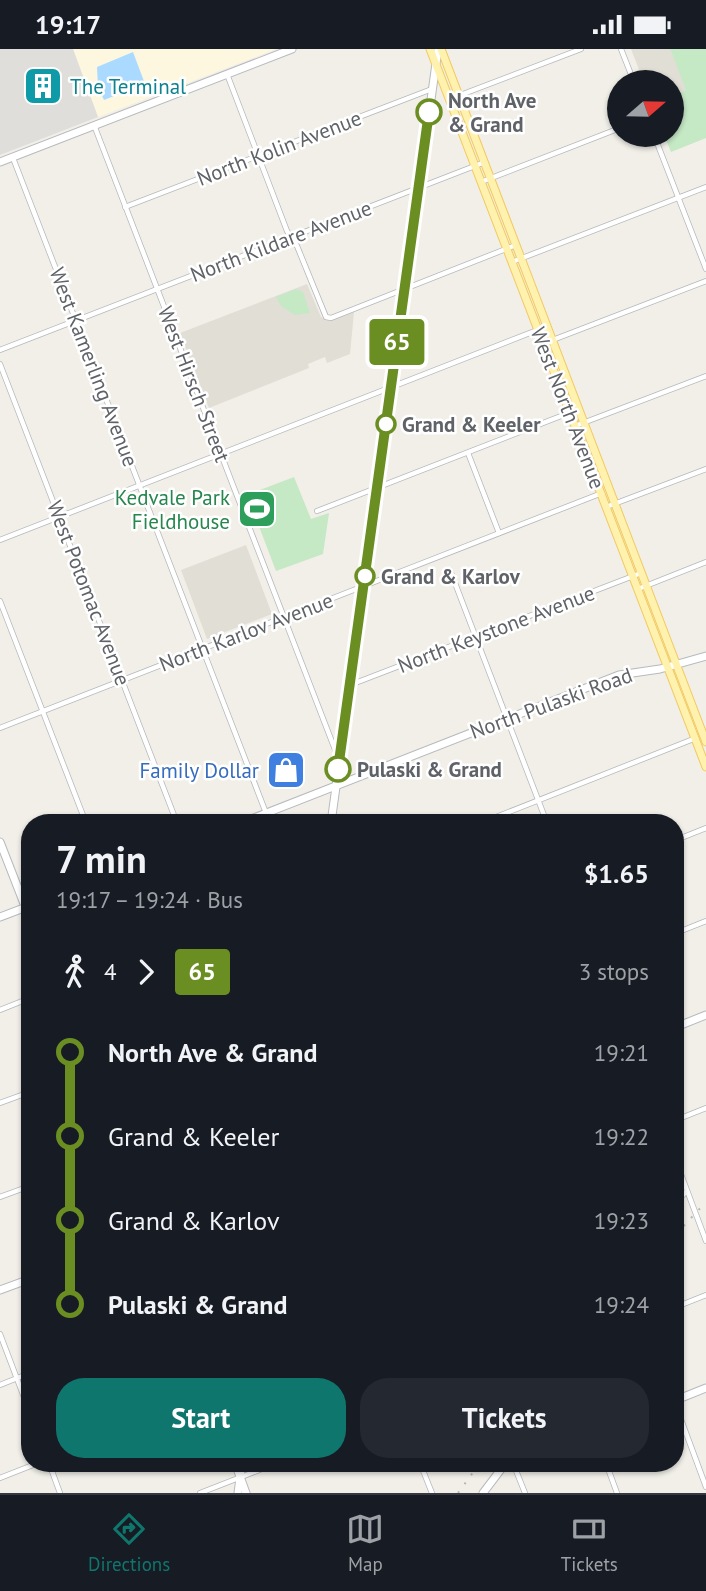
<!DOCTYPE html>
<meta charset="utf-8">
<style>
body{margin:0;font-family:"PT Sans",sans-serif;background:#242831;color:#f1f3f6;height:100vh;display:flex;flex-direction:column;font-size:26px;white-space:nowrap}
*{box-sizing:border-box;margin:0}
p{font-size:23px;color:#9ea1a6}
.icon{flex:none;width:38px;height:38px;fill:none;stroke:currentColor;stroke-width:2;stroke-linecap:round;stroke-linejoin:round}
.map{position:relative;flex:1;overflow:hidden}
.details{position:absolute;left:21px;top:765px;width:663px;height:658px;display:flex;flex-direction:column;background:#171b24;border-radius:28px;box-shadow:0 2px 5px #0004}
.details>*{flex:none}
.badge{padding:0 14px;border-radius:5px;font-size:24px;line-height:46px}
.needle{width:46px;rotate:70deg}
.controls{position:absolute;left:607px;top:21px;display:grid;gap:14px}
.controls a{display:grid;place-items:center;width:77px;height:77px;border-radius:50%;background:#171b24;box-shadow:0 2px 5px #0004;font-size:35px}
.map>.badge{position:absolute;translate:-50% -50%;box-shadow:0 0 0 4px #fff}
.legs{display:flex;align-items:center;gap:10px;height:77px;padding:0 35px;font-size:23px}
.legs p{margin-inline-start:auto}
.headline{display:flex;align-items:center;justify-content:space-between;height:119px;padding:0 35px}
h1{font-size:38px;font-weight:700;line-height:52px}
.action{display:flex;gap:14px;margin-top:auto;padding:14px 35px}
.action a{flex:1;height:80px;border-radius:28px;background:#0f766e;color:#fff;font-size:28px;font-weight:700;line-height:80px;text-align:center}
.action a+a{background:#242831;color:#f1f3f6}
ul{padding:0 35px;list-style:none}
li{display:flex;align-items:center;gap:24px;height:84px;font-size:26px}
li i{display:grid;place-items:center;width:10px;height:100%;margin:0 9px;background:currentColor}
li i::after{content:'';width:18px;height:18px;margin:-9px;border:5px solid;border-radius:50%;background:#171b24}
li p{margin-inline-start:auto}
li:first-child i{background:linear-gradient(#0000 50%,currentColor 0)}
li:last-child i{background:linear-gradient(currentColor 50%,#0000 0)}
.status{display:flex;justify-content:space-between;align-items:center;height:49px;padding:0 35px;background:#171b24;direction:ltr}
.status svg{height:19px;fill:currentColor}
.tabs{display:flex;justify-content:space-around;align-items:center;height:98px;border-top:2px solid #363941;background:#171b24;font-size:19px;color:#9ea1a6}
.tabs a{display:grid;justify-items:center;gap:4px}
.tabs .selected{color:#0f766e}
.map>svg:first-child{display:block}
.commercial{fill:#fef7e0}
.industrial{fill:#e0deda}
.education{fill:#e1ded6}
.green{fill:#c5e8c5}
.water{fill:#aadaff}
.lines{fill:none;stroke-linecap:round;stroke-linejoin:round}
.street-casing{stroke:#b5b8bc;stroke-width:6}
.secondary-casing{stroke:#b6babf;stroke-width:9}
.primary-casing{stroke:#f2c960;stroke-width:9}
.street{stroke:#fff;stroke-width:4.5}
.secondary{stroke:#fff;stroke-width:7}
.primary{stroke:#fff2af;stroke-width:7}
.rail{stroke:#b6b7b8;stroke-width:2;stroke-dasharray:2 9;stroke-linecap:butt}
.line-1-casing{stroke:#fff;stroke-width:16}
.line-1{stroke:#6b8e23;stroke-width:10}
.stop-1-dot{fill:#fff;stroke:#6b8e23;stroke-width:3.5}
.labels{text-anchor:middle;dominant-baseline:central;stroke-width:5;stroke-linejoin:round;paint-order:stroke}
.culture-label{font-size:21px;fill:#0d838f;stroke:#fff;text-anchor:start}
.stop-label{font-size:21px;font-weight:bold;fill:#5f6368;stroke:#fff;text-anchor:start}
.street-label{font-size:21px;fill:#5f6368;stroke:#fff}
.leisure-label{font-size:21px;fill:#27864d;stroke:#fff;text-anchor:end}
.shop-label{font-size:21px;fill:#366cbe;stroke:#fff;text-anchor:end}
</style>
<div class="status"><b>19:17</b><svg viewBox="0 0 49 12"><path d="M0 12V9h3v3zM5 12V6h3v6zM10 12V3h3v9zM15 12V0h3v12zM26 1h20v11H26zM47 4h2v5h-2z"/></svg></div>
<div class="map">
<svg width="706" height="1444" viewBox="0 0 706 1444">
<rect width="100%" height="100%" fill="#f1efe8"/>
<polygon class="commercial" points="73,0 276,0 98,68"/>
<polygon class="industrial" points="0,0 73,0 98,68 0,106"/>
<g class="education">
<polygon points="631,0 670,0 687,41 672,47 672,33 644,33"/>
<polygon points="307,235 321,268 329,272 354,263 350,305 327,314 325,308 308,315 309,319 209,359 180,284"/>
<polygon points="246,496 272,565 207,590 181,521"/>
</g>
<g class="green">
<polygon points="670,0 706,0 706,89 671,103 664,86 672,86 672,47 686,41"/>
<polygon points="296,240 303,243 310,264 295,266 281,257 276,248"/>
<polygon points="294,428 311,470 329,464 323,505 276,522 247,446"/>
</g>
<polygon class="water" points="133,3 145,35 104,51 98,38 97,18"/>
<g class="lines">
<defs>
<g id="street">
<polyline points="621,0 634,33"/>
<polyline points="227,25 287,182 297,197 326,268 331,269 516,196"/>
<polyline points="450,50 581,0"/>
<polyline points="94,76 339,711"/>
<polyline points="654,86 706,220"/>
<polyline points="13,109 266,764"/>
<polyline points="481,133 620,79"/>
<polyline points="125,158 432,40"/>
<polyline points="512,213 706,138"/>
<polyline points="550,292 706,232"/>
<polyline points="0,301 485,113"/>
<polyline points="0,315 177,774"/>
<polyline points="575,377 706,327"/>
<polyline points="468,404 499,484"/>
<polyline points="606,458 706,420"/>
<polyline points="317,462 579,360"/>
<polyline points="0,491 540,280"/>
<polyline points="450,521 547,774"/>
<polyline points="638,540 706,513"/>
<polyline points="0,552 86,774"/>
<polyline points="350,636 641,524"/>
<polyline points="0,679 602,444"/>
<polyline points="481,774 696,689"/>
<polyline points="676,791 706,779"/>
<polyline points="676,884 706,872"/>
<polyline points="0,961 30,949"/>
<polyline points="0,1054 30,1043"/>
<polyline points="676,1071 706,1059"/>
<polyline points="676,1112 706,1192"/>
<polyline points="0,1148 30,1137"/>
<polyline points="676,1153 687,1142"/>
<polyline points="676,1258 706,1246"/>
<polyline points="0,1285 30,1364"/>
<polyline points="0,1336 30,1324"/>
<polyline points="676,1357 706,1438"/>
<polyline points="49,1414 60,1444"/>
<polyline points="420,1414 432,1444"/>
<polyline points="513,1414 525,1444"/>
<polyline points="606,1414 617,1444"/>
<polyline points="0,1429 38,1414"/>
<polyline points="200,1444 277,1414"/>
</g>
<g id="secondary">
<polyline points="0,113 292,0"/>
<polyline points="241,774 619,626 660,620 706,607"/>
<polyline points="331,774 438,0"/>
<polyline points="0,793 30,870"/>
<polyline points="0,868 29,857"/>
<polyline points="676,978 706,966"/>
<polyline points="0,1241 30,1230"/>
<polyline points="676,1351 706,1339"/>
<polyline points="235,1414 246,1444"/>
<polyline points="238,1444 242,1414"/>
<polyline points="483,1444 502,1419 514,1414"/>
</g>
<g id="primary">
<polyline points="430,0 706,718"/>
<polyline points="441,0 706,693"/>
</g>
</defs>
<use href="#street" class="street-casing"/>
<use href="#secondary" class="secondary-casing"/>
<use href="#primary" class="primary-casing"/>
<use href="#street" class="street"/>
<use href="#secondary" class="secondary"/>
<use href="#primary" class="primary"/>
<g class="rail">
<polyline points="676,1185 706,1153"/>
<polyline points="458,1444 480,1414"/>
</g>
</g>
<g class="lines">
<defs>
<polyline id="line-1" points="338,720 429,63"/>
</defs>
<use href="#line-1" class="line-1-casing"/>
<use href="#line-1" class="line-1"/>
</g>
<defs>
<symbol id="building-square" viewBox="-11 -11 22 22"><rect x="-9" y="-9" width="18" height="18" rx="4" fill="#0f9aa8" stroke="#fff"/><path d="M-4-6H4V6H1V3H-1V6H-4ZM-2.5-4.3h1.7v1.8h-1.7ZM.8-4.3h1.7v1.8H.8ZM-2.5-1h1.7V.8h-1.7ZM.8-1h1.7V.8H.8Z" fill="#fff"/></symbol>
<symbol id="stadium-square" viewBox="-11 -11 22 22"><rect x="-9" y="-9" width="18" height="18" rx="4" fill="#2e9e5b" stroke="#fff"/><path d="M0-5a6.5 5 0 1 0 0 10a6.5 5 0 1 0 0-10ZM-3.5-1.8h7v3.6h-7Z" fill="#fff"/></symbol>
<symbol id="shop-square" viewBox="-11 -11 22 22"><rect x="-9" y="-9" width="18" height="18" rx="4" fill="#3f7fe0" stroke="#fff"/><path d="M-5-2.5h2.3a2.7 3.5 0 0 1 5.4 0H5L5.5 6h-11ZM-1.5-2.5h3a1.5 2.3 0 0 0-3 0Z" fill="#fff"/></symbol>
</defs>
<g fill-rule="evenodd">
<use href="#building-square" x="21" y="15" width="44" height="44"/>
<use href="#stadium-square" x="235" y="438" width="44" height="44"/>
<use href="#shop-square" x="264" y="699" width="44" height="44"/>
</g>
<g class="stop-1-dot">
<circle cx="429" cy="63" r="12"/>
<circle cx="386" cy="375" r="9"/>
<circle cx="365" cy="527" r="9"/>
<circle cx="338" cy="720" r="12"/>
</g>
<g class="labels">
<g class="culture-label">
<text x="70" y="37">The Terminal</text>
</g>
<g class="stop-label">
<text x="448" y="51">North Ave<tspan x="448" dy="24">&amp; Grand</tspan></text>
<text x="402" y="375">Grand &amp; Keeler</text>
<text x="381" y="527">Grand &amp; Karlov</text>
<text x="357" y="720">Pulaski &amp; Grand</text>
</g>
<g class="street-label">
<text transform="translate(279 99) rotate(-21)">North Kolin Avenue</text>
<text transform="translate(281 192) rotate(-21)">North Kildare Avenue</text>
<text transform="translate(94 318) rotate(69)">West Kamerling Avenue</text>
<text transform="translate(194 335) rotate(69)">West Hirsch Street</text>
<text transform="translate(568 359) rotate(69)">West North Avenue</text>
<text transform="translate(89 544) rotate(69)">West Potomac Avenue</text>
<text transform="translate(496 580) rotate(-21)">North Keystone Avenue</text>
<text transform="translate(246 583) rotate(-21)">North Karlov Avenue</text>
<text transform="translate(551 654) rotate(-20)">North Pulaski Road</text>
</g>
<g class="leisure-label">
<text x="230" y="448">Kedvale Park<tspan x="230" dy="24">Fieldhouse</tspan></text>
</g>
<g class="shop-label">
<text x="259" y="721">Family Dollar</text>
</g>
</g>
</svg>
<div class="controls">
<a><svg class="needle" viewBox="-14 -14 28 28"><path d="M0-13l5 13h-10z" fill="#e53935"/><path d="M0 13l5-13h-10z" fill="#9ea1a6"/></svg></a>
</div>
<b class="badge" style="left:397px;top:293px;background:#6b8e23;color:#fff">65</b>
<section class="details">
<div class="headline"><div><h1>7 min</h1><p>19:17 – 19:24 · Bus</p></div><b>$1.65</b></div>
<div class="legs"><svg class="icon" aria-label="walk" viewBox="0 0 24 24"><circle cx="13" cy="4" r="2"/><path d="M13 8l-2 6 4 7M11 14l-3 7M7 12l3-4h3l4 4"/></svg>4<svg class="icon" aria-label="forward" viewBox="0 0 24 24"><path d="M9 5l7 7-7 7"/></svg><b class="badge" style="background:#6b8e23;color:#fff">65</b><p>3 stops</p></div>
<ul>
<li><i style="color:#6b8e23"></i><b>North Ave &amp; Grand</b><p>19:21</p></li>
<li><i style="color:#6b8e23"></i><span>Grand &amp; Keeler</span><p>19:22</p></li>
<li><i style="color:#6b8e23"></i><span>Grand &amp; Karlov</span><p>19:23</p></li>
<li><i style="color:#6b8e23"></i><b>Pulaski &amp; Grand</b><p>19:24</p></li>
</ul>
<div class="action"><a>Start</a><a>Tickets</a></div>
</section>
</div>
<nav class="tabs">
<a class="selected"><svg class="icon" aria-label="directions" viewBox="0 0 24 24"><path d="M12 3l9 9-9 9-9-9zM9 14v-3h6M13 9l2 2-2 2"/></svg>Directions</a>
<a><svg class="icon" aria-label="map" viewBox="0 0 24 24"><path d="M3 6l6-2 6 2 6-2v14l-6 2-6-2-6 2zM9 4v14M15 6v14"/></svg>Map</a>
<a><svg class="icon" aria-label="tickets" viewBox="0 0 24 24"><path d="M3 7h18v10H3zM15 7v10"/></svg>Tickets</a>
</nav>
